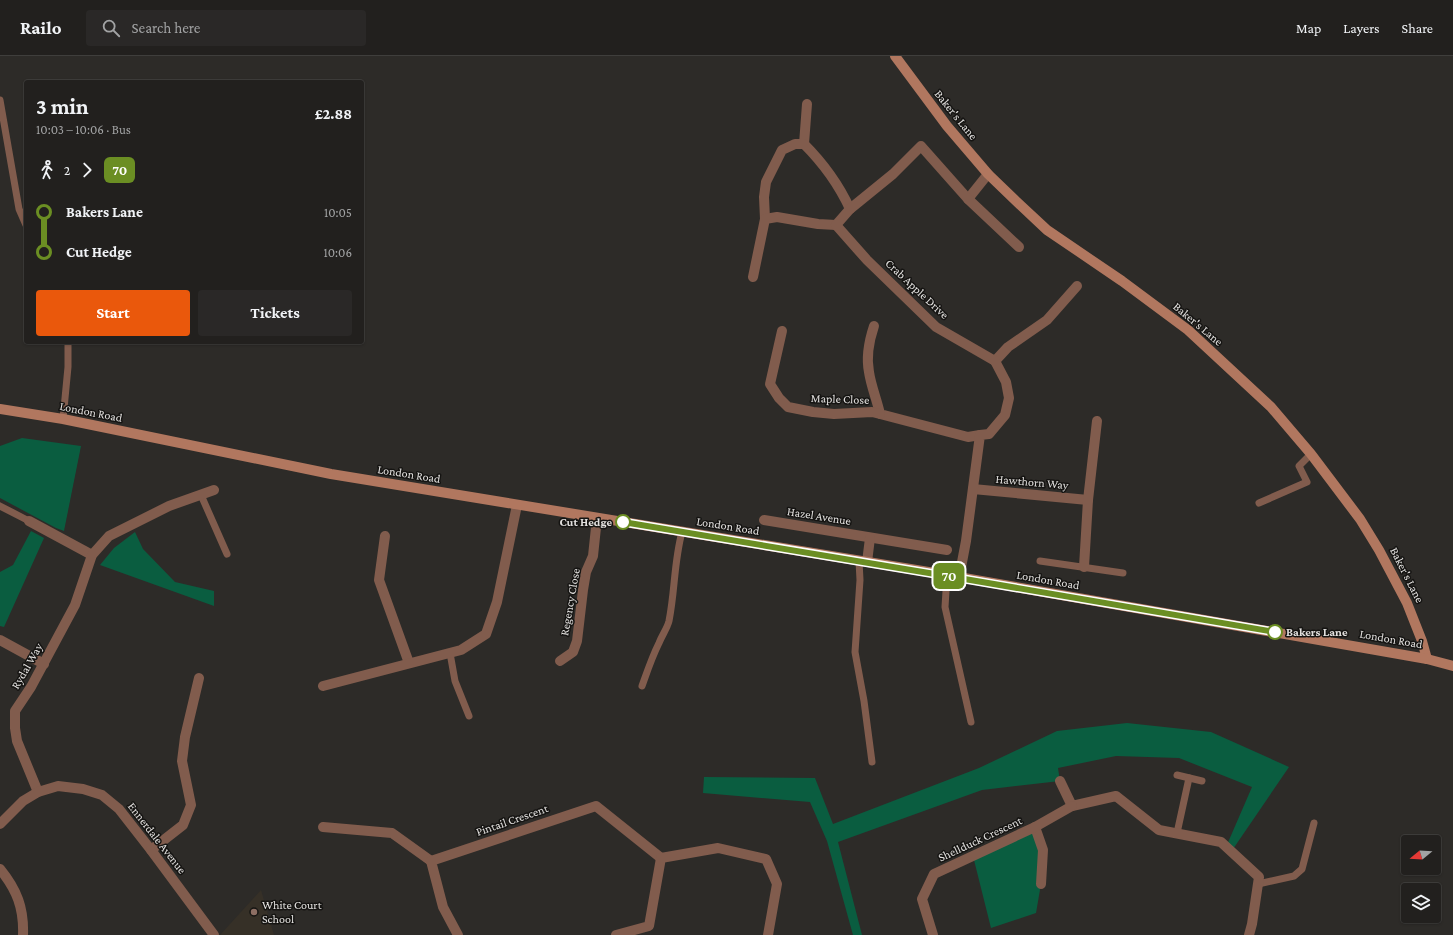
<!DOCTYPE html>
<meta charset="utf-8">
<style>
body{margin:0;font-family:"Crimson Pro",serif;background:#2a2827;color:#f1f3f6;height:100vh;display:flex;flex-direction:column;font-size:15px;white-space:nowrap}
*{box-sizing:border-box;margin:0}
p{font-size:13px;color:#a2a3a4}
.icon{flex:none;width:22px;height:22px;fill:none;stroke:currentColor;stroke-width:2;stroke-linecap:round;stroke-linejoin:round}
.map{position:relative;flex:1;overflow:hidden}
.panel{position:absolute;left:24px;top:24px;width:340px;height:264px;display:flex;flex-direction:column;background:#22201e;border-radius:4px;box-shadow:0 1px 3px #0004,0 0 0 1px #3f3e3c}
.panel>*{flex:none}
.badge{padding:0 8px;border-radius:6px;font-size:14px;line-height:26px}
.needle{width:26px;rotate:252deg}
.controls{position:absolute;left:1401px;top:779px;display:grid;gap:8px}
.controls a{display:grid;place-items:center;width:40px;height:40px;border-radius:4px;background:#22201e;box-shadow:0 1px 3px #0004,0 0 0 1px #3f3e3c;font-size:20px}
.map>.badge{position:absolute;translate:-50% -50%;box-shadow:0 0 0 2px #fff}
.legs{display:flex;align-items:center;gap:6px;height:44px;padding:0 12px;font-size:13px}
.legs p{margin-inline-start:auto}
.overview{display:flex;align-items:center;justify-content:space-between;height:68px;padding:0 12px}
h1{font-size:22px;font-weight:700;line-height:30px}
.primary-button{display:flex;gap:8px;margin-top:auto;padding:8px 12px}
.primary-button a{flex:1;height:46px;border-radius:4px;background:#ea580c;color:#fff;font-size:16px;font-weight:700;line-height:46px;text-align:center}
.primary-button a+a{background:#2a2827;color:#f1f3f6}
ul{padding:0 12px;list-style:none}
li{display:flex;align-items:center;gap:14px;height:40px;font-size:15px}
li i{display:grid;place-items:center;width:6px;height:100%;margin:0 5px;background:currentColor}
li i::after{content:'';width:10px;height:10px;margin:-5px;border:3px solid;border-radius:50%;background:#22201e}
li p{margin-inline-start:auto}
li:first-child i{background:linear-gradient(#0000 50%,currentColor 0)}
li:last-child i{background:linear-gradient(currentColor 50%,#0000 0)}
header{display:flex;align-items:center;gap:24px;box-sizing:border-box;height:56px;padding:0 20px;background:#22201e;border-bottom:1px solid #3f3e3c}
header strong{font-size:19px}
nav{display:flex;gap:22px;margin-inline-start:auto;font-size:14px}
.search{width:280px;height:36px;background:#2a2827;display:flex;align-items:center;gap:10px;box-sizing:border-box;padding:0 14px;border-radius:4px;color:#a2a3a4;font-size:15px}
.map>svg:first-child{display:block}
.built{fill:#363027}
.green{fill:#0a5d40}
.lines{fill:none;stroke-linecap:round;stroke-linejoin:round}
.lane{stroke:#815c4d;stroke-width:7}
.street{stroke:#815c4d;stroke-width:10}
.secondary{stroke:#b1775f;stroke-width:10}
.line-1-casing{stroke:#fff;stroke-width:9}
.line-1{stroke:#6b8e23;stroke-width:6}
.stop-1-dot{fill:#fff;stroke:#6b8e23;stroke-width:2}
.education-dot{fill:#8d6e63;stroke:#151412;stroke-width:1.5}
.labels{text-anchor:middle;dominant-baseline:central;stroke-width:3;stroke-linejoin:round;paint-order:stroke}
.street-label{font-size:12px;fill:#e3e1df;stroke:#151412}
.stop-label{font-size:12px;font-weight:bold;fill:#e3e1df;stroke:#151412;text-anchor:end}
.poi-label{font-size:12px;fill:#e3e1df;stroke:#151412;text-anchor:start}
</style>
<header>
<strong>Railo</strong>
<div class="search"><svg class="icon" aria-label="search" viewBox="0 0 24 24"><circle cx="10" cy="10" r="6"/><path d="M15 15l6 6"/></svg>Search here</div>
<nav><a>Map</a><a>Layers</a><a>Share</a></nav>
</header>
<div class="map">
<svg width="1453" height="879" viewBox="0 0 1453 879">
<rect width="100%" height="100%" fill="#2d2b28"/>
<polygon class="built" points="261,834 274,879 220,879"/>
<g class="green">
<polygon points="22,382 81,390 64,475 56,472 0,442 0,390"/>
<polygon points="31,475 44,482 4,571 0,570 0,516 13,509"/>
<polygon points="135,476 143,493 175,526 214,535 214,550 100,509 114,492"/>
<polygon points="1127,667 1211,676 1289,711 1231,796 1226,791 1252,731 1179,702 1116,700 1058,712 1060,725 982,734 838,786 862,879 853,879 827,785 810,746 703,737 704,721 815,722 833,768 979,712 1057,675"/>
<polygon points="1035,771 1043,794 1041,828 1036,857 991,872 973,800"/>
</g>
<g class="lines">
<g class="lane">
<polyline points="0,44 19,153 26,169"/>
<polyline points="63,363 68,311 68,286"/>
<polyline points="201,439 227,498"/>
<polyline points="1259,447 1307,426 1299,410 1311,398"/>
<polyline points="0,450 29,465"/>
<polyline points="859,505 860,524 855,596 864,645 872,706"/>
<polyline points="1040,505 1123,517"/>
<polyline points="947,519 945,551 971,666"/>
<polyline points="450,597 455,625 469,660"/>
<path d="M642 630C647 616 652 601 659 587 662 579 667 573 669 565 675 535 674 505 682 476"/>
<polyline points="1177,719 1202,725"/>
<polyline points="1177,777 1189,722"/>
<polyline points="1258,828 1294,820 1302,813 1314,767"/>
</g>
<g class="street">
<polyline points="804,88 807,48"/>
<polyline points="968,143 988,118"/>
<path d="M765 163 764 141 766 126 782 94 795 88H804C822 106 839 129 850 153"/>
<polyline points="753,221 765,163 777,161 818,168 836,169"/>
<path d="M874 270C869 285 866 301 869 316 871 330 877 344 880 358L968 381 980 379"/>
<polyline points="782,275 770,328 779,342 788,351 813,356 834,358 872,356 880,358"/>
<polyline points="995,305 1008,291 1047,264 1077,230"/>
<polyline points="973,433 1088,444"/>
<polyline points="764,464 947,494"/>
<polyline points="29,465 92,499"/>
<polyline points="385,480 379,524 409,607"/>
<polyline points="867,506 870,482"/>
<polyline points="1084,511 1088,444 1097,365"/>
<polyline points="959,522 966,485 980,379 989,378 1005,359 1009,342 1006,326 995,305 936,271 867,204 836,169 850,153 893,118 921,90 968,143 1019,191"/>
<polyline points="0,584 44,608"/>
<polyline points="560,605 573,596 577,585 583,534 586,516 593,500 597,462"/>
<polyline points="323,630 461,594 486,578 497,546 517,449"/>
<polyline points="1060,725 1072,750 1116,740 1159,774 1221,786 1259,821 1252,868 1249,879"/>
<polyline points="38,736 17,685 15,672 15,655 31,631 75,549 92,499 109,480 169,450 214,434"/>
<polyline points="0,768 23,745 38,736 58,730 83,733 102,739 119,753 151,794 214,879"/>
<polyline points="323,771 392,777 431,805"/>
<polyline points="1035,771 1043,794 1041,828"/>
<polyline points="151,794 183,769 191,749 182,705 185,681 199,622"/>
<path d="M0 813C17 834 24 852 23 879"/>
<polyline points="458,879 443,851 431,805 596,750 661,802"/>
<polyline points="616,879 649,870 661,802 718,792 766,803 777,828 768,879"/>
<polyline points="933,879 922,843 934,818 1035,771 1072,750"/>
</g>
<g class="secondary">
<polyline points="895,0 947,70 988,118 1016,145 1047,174 1122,225 1188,274 1271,351 1311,398 1360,463 1379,494 1407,547 1422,585 1427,603"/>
<polyline points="0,353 63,363 331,418 947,519 1427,603 1453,610"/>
</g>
</g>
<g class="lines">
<defs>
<polyline id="line-1" points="623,466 947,520 1275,576"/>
</defs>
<use href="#line-1" class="line-1-casing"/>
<use href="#line-1" class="line-1"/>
</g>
<g class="stop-1-dot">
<circle cx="623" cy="466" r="7"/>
<circle cx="1275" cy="576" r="7"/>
</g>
<circle class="education-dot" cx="254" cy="856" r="4"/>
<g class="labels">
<g class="street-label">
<text transform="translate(956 59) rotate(51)">Baker's Lane</text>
<text transform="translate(917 233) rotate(43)">Crab Apple Drive</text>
<text transform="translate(1198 268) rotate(40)">Baker's Lane</text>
<text transform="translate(840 343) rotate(2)">Maple Close</text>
<text transform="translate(91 356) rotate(11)">London Road</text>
<text transform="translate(409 418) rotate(9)">London Road</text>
<text transform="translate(1032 426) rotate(5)">Hawthorn Way</text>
<text transform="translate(819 460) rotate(9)">Hazel Avenue</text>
<text transform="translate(728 470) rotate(9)">London Road</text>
<text transform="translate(1407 519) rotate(63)">Baker's Lane</text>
<text transform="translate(1048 524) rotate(10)">London Road</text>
<text transform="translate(570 546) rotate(-80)">Regency Close</text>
<text transform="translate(1391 583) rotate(10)">London Road</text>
<text transform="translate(27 610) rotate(-60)">Rydal Way</text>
<text transform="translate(512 764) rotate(-19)">Pintail Crescent</text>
<text transform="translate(157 782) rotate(52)">Ennerdale Avenue</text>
<text transform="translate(980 783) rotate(-25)">Shellduck Crescent</text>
</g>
<g class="stop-label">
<text x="612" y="466">Cut Hedge</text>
<text x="1286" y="576" text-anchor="start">Bakers Lane</text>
</g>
<g class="poi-label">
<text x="262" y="849">White Court<tspan x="262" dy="14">School</tspan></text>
</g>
</g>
</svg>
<div class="controls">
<a><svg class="needle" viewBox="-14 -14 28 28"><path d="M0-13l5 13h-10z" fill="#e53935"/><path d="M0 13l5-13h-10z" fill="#a2a3a4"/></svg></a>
<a><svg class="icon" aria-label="layers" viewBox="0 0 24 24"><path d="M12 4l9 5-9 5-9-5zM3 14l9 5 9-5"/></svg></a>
</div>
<b class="badge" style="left:949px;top:520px;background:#6b8e23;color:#fff">70</b>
<section class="panel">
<div class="overview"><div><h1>3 min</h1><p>10:03 – 10:06 · Bus</p></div><b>£2.88</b></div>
<div class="legs"><svg class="icon" aria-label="walk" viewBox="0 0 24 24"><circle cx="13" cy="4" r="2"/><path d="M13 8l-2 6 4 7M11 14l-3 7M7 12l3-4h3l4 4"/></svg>2<svg class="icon" aria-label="forward" viewBox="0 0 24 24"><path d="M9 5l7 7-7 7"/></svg><b class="badge" style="background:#6b8e23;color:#fff">70</b></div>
<ul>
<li><i style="color:#6b8e23"></i><b>Bakers Lane</b><p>10:05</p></li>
<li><i style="color:#6b8e23"></i><b>Cut Hedge</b><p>10:06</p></li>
</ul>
<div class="primary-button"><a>Start</a><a>Tickets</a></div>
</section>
</div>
